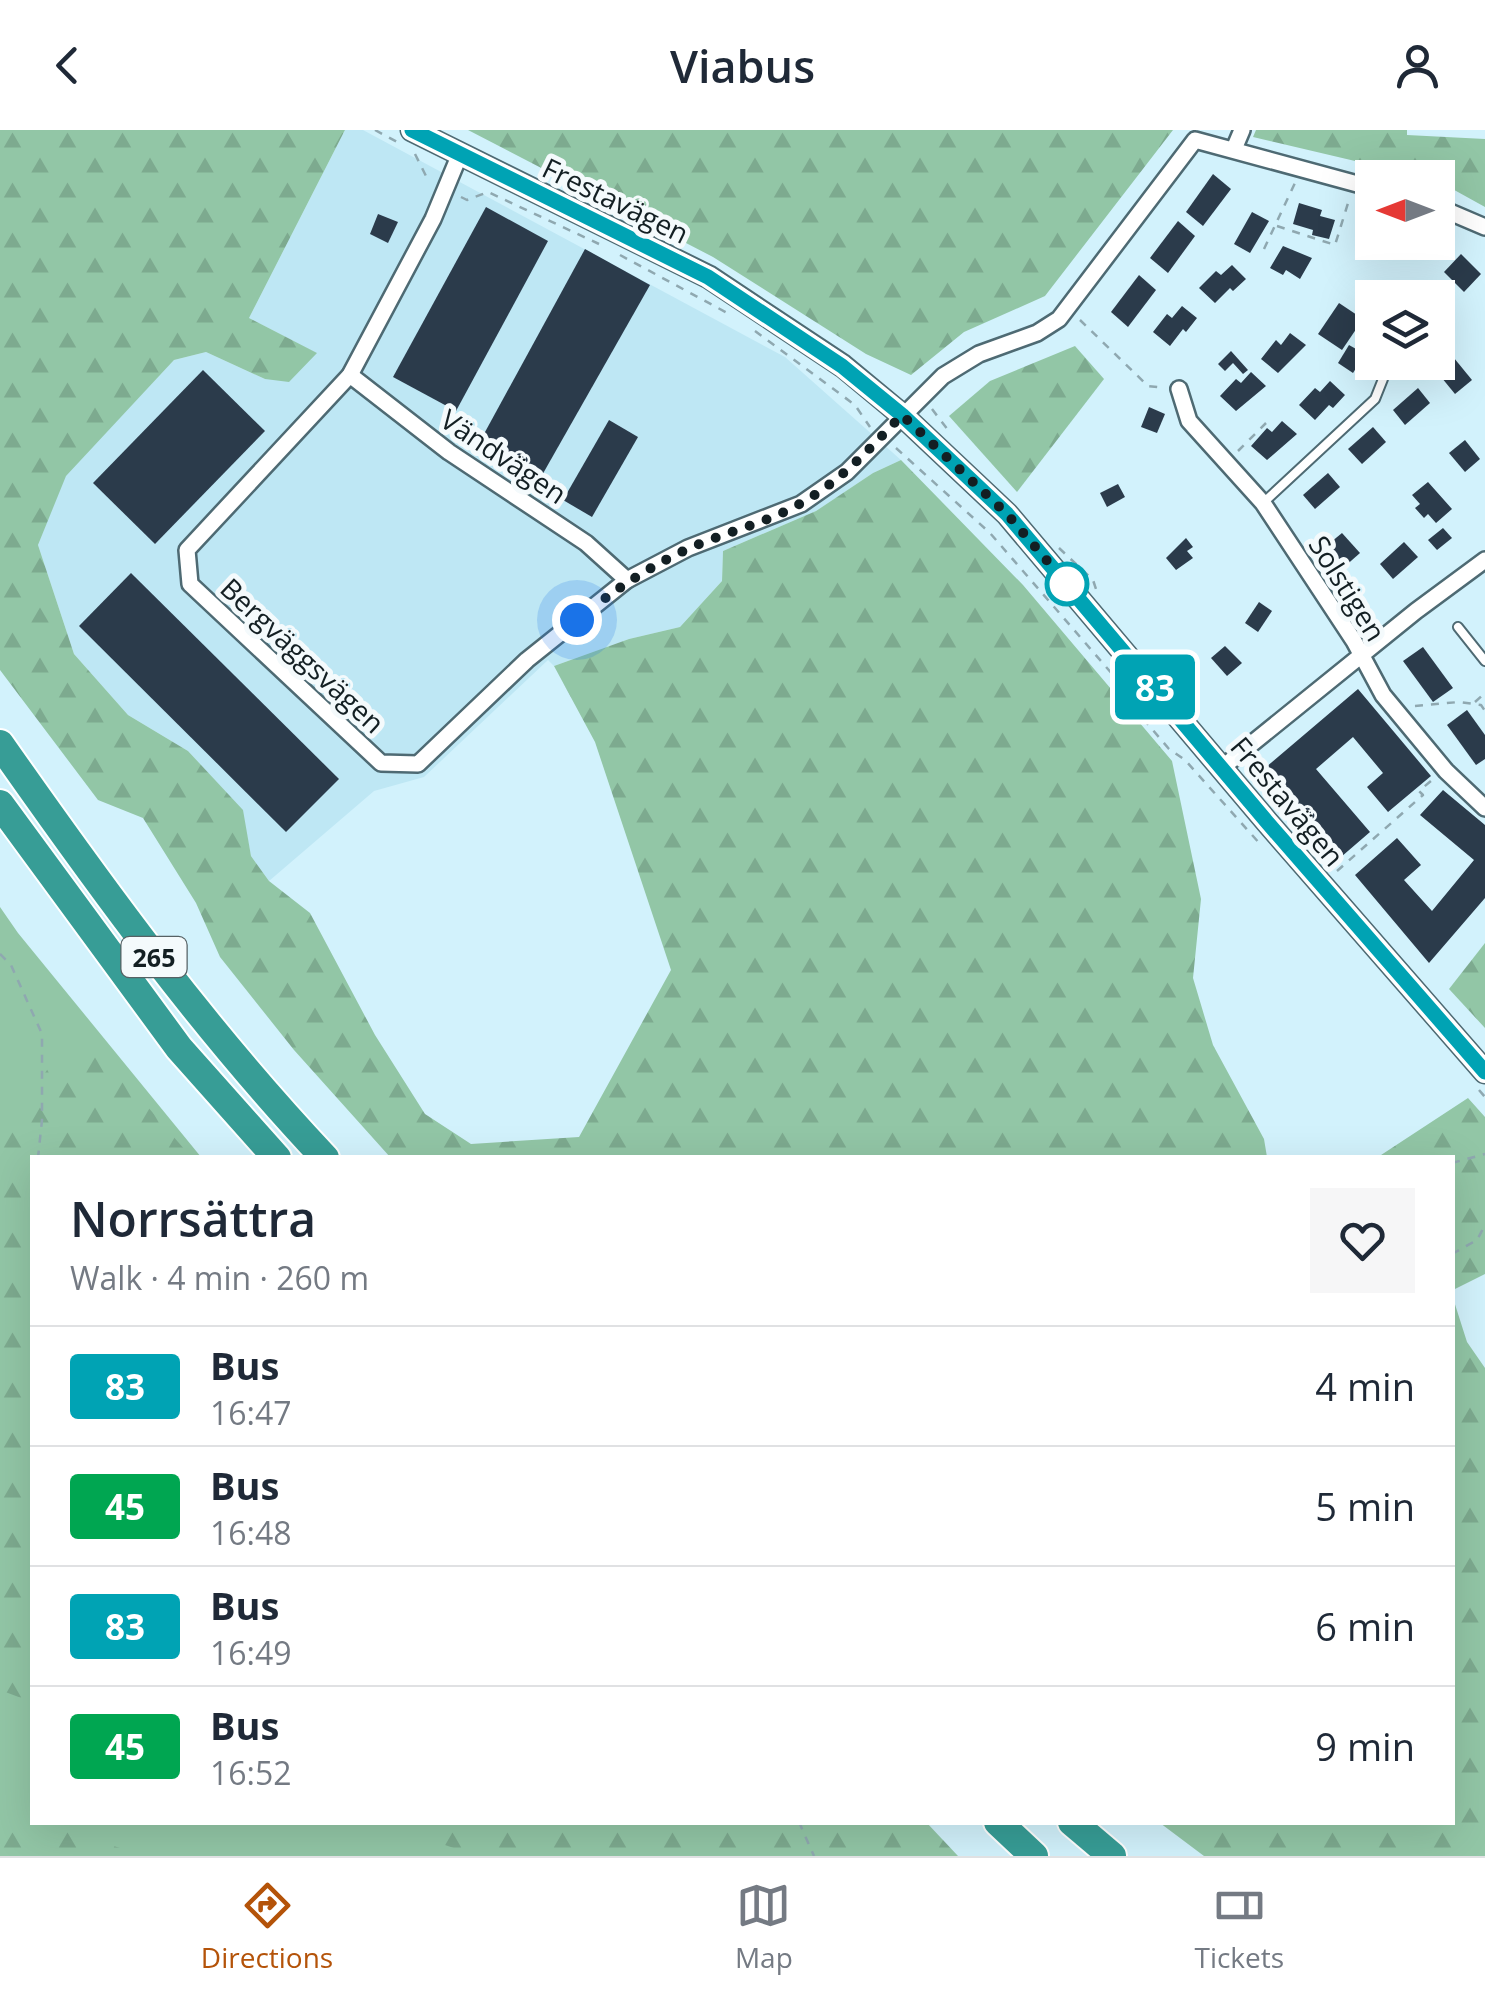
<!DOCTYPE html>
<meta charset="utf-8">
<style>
body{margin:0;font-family:"Open Sans",sans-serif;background:#f6f6f7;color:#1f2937;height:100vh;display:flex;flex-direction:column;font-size:38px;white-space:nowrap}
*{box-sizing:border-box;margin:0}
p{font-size:32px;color:#747a83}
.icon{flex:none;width:55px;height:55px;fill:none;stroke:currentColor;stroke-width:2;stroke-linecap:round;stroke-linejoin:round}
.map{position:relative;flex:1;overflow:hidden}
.sheet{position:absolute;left:30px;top:1025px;width:1425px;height:670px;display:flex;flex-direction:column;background:#fff;border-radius:0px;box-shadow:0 10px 40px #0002}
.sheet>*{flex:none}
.badge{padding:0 20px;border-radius:8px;font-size:35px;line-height:65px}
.needle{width:65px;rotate:270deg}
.tools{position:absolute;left:1355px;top:30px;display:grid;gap:20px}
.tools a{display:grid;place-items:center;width:100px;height:100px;border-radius:0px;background:#fff;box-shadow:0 10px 40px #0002;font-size:50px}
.you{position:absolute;width:50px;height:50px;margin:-25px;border:8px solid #fff;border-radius:50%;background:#1a73e8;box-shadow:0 0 0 15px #1a73e833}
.map>.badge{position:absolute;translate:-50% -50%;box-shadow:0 0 0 5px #fff}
.round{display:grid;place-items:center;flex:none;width:105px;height:105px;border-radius:0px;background:#f6f6f7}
.head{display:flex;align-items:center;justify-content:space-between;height:170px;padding:0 40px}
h1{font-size:48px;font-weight:600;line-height:75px}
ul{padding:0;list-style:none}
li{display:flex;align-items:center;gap:30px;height:120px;padding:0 40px;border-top:2px solid #e0e1e3}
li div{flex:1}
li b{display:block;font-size:38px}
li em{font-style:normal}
li .badge{min-width:110px;font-weight:700;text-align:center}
header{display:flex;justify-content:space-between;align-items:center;height:130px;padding:0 40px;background:#fff;font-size:45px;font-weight:600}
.tab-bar{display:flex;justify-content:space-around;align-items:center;height:140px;border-top:2px solid #e0e1e3;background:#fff;font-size:28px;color:#747a83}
.tab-bar a{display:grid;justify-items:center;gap:5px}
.tab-bar .selected{color:#b45309}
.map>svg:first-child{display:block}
.built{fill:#bee7f4}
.green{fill:#92c6a6}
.forest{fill:url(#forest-firs)}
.building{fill:#2b3b4b}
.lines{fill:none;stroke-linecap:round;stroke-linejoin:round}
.lane-casing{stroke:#4e6a73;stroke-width:12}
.street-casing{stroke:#4e6a73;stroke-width:20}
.secondary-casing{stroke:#4e6a73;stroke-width:25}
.highway-casing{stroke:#fff;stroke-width:32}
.path{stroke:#8fa8b0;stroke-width:2.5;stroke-dasharray:8 8;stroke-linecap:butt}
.lane{stroke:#fff;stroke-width:8}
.street{stroke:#fff;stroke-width:15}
.secondary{stroke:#fff;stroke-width:20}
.highway{stroke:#379d96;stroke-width:28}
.line-casing{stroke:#fff;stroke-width:22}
.line{stroke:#00a3b4;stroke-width:15}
.walk{stroke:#131f23;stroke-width:10;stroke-dasharray:0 18}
.stop-dot{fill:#fff;stroke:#00a3b4;stroke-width:5}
.labels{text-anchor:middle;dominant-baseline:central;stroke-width:10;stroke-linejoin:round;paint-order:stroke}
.shield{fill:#f4fafc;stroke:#566164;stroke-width:2.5}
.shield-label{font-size:25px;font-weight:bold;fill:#131f23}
.street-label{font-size:28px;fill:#131f23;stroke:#f4fafc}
</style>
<header><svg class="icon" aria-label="back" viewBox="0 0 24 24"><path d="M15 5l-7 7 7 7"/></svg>Viabus<svg class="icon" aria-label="person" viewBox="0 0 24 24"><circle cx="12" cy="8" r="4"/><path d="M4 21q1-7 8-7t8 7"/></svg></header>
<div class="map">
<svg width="1485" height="1726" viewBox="0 0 1485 1726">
<defs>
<pattern id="forest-firs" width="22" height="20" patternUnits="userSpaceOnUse" patternTransform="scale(2.5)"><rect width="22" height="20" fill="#92c6a6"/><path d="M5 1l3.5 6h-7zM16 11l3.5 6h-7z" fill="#7daa8f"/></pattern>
</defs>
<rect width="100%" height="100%" fill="#d2f2fc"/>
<polygon class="built" points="345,0 363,0 785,227 901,330 873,343 816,381 723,421 722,451 680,497 629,509 554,536 548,530 424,647 374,661 269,751 251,726 242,680 188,621 128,585 74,524 38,415 65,346 174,230 206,222 265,249 316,223 249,188"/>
<polygon class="green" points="0,777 18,803 201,1027 32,1028 32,1692 864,1692 900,1726 0,1726"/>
<g class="forest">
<polygon points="0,0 345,0 249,188 317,223 289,252 265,249 206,222 174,230 66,346 38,415 74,524 128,585 188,621 243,680 251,726 269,751 310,783 375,905 425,984 471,1014 579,1007 671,840 595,612 554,536 629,509 680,497 722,451 723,421 816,381 873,343 901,330 1023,455 1172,631 1201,769 1193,848 1213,915 1264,1009 1267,1027 390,1027 294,920 220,827 196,773 143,688 98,670 0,540"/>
<polygon points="468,0 1173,0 1045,166 964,202 911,245 866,224 713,127"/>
<polygon points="1256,0 1407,0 1407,5 1485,9 1485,77 1438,51 1438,48 1423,47 1253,7"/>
<polygon points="1075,216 1104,249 1017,362 949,286 990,251"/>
<polygon points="1485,813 1485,898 1449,859"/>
<polygon points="90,910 191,1027 32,1028 32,1572 0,1560 0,995 3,1006 53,931"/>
<polygon points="1468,968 1485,987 1485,1144 1453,1160 1452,1028 1378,1027"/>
<polygon points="1453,1168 1467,1212 1485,1238 1485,1726 1204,1726 1160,1693 1452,1692"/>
<polygon points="0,1681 146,1726 0,1726"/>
<polygon points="381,1693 927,1693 958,1726 477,1726"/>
</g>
<g class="building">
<polygon points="1213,44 1231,59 1203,96 1186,82"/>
<polygon points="1299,73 1322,80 1320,86 1335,90 1329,109 1312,105 1313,100 1293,94"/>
<polygon points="486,77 548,111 456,281 393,247"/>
<polygon points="1252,82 1269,91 1250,123 1234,114"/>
<polygon points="378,84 398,92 388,113 370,104"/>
<polygon points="1178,91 1195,106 1168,143 1150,128"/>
<polygon points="1283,116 1312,128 1300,149 1286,140 1283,145 1270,138"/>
<polygon points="585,119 650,155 541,347 479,313"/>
<polygon points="1461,124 1481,144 1464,162 1444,142"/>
<polygon points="1232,135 1246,149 1233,161 1230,158 1215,173 1199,158 1216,141 1221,145"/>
<polygon points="1139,145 1156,160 1128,197 1111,182"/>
<polygon points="1339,173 1363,189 1342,220 1318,204"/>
<polygon points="1182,176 1197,188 1186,202 1183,199 1170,216 1153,202 1167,184 1172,188"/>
<polygon points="1290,203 1306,215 1278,243 1261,229 1276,210 1281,215"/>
<polygon points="1349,215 1365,224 1353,243 1338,233"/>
<polygon points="1231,221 1248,240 1243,244 1233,233 1225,241 1218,234"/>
<polygon points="1454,228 1472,250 1455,264 1437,242"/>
<polygon points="203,240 265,301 155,414 93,353"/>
<polygon points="1251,242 1266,256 1236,281 1220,266 1236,249 1241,253"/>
<polygon points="1330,251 1345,265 1333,278 1329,275 1315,290 1299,275 1315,258 1320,262"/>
<polygon points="1418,258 1430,273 1405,295 1393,280"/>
<polygon points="1149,277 1165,284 1157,303 1141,297"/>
<polygon points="609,290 638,307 592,387 563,370"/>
<polygon points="1282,291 1297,304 1267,330 1251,316 1267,298 1272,302"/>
<polygon points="1373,297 1386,312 1362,334 1348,319"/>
<polygon points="1465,310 1480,329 1465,342 1449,323"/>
<polygon points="1328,343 1340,357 1315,379 1303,365"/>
<polygon points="1428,352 1452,379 1436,393 1428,384 1424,388 1415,378 1420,374 1412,365"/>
<polygon points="1118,354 1125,367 1107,377 1100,363"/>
<polygon points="1443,398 1452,408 1437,420 1428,410"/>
<polygon points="1342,403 1360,423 1343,438 1325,417"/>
<polygon points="1186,408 1193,417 1187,421 1193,428 1176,440 1166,428"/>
<polygon points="1404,412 1418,427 1393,449 1380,434"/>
<polygon points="131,443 339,649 286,702 79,496"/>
<polygon points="1259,472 1272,481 1258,502 1245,493"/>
<polygon points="1225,516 1242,533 1227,546 1211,528"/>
<polygon points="1423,517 1453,558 1433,572 1403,531"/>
<polygon points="1358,559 1431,646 1388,682 1367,657 1383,643 1353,607 1316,639 1370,702 1341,727 1265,638"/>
<polygon points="1467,580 1485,605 1485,629 1476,635 1447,595"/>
<polygon points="1443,660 1485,695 1485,768 1429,833 1355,745 1397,708 1421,735 1404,750 1432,781 1474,730 1420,685"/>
</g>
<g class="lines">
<defs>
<g id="lane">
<polyline points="1263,373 1375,269 1383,249"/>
<polyline points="1458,497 1485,531"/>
</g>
<g id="street">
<polyline points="1234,19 1242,0"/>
<polyline points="460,24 433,89 350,245 187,420 190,454 381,633 418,634 527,530 627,450 688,418 801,374 847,342 943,246 979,224 1037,203 1059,189 1195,10 1372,58"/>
<polyline points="1438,77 1485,97"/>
<polyline points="350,245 449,322 586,413 627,450"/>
<polyline points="1179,259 1189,291 1263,373 1354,511 1383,565 1446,641 1485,678"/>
<polyline points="1223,637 1416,481 1485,430"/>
</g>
<polyline id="secondary" points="412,0 709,147 843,236 902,285 1007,384 1267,692 1485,942"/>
<g id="highway">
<path d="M0 614C101 758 204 900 325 1028"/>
<polyline points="0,674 179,918 277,1028"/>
<polyline points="998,1692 1034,1726"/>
<polyline points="1072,1692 1112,1726"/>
</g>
</defs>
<use href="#lane" class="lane-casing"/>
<use href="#street" class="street-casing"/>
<use href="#secondary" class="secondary-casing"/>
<use href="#highway" class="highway-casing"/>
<g class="path">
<polyline points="375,0 399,13"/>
<polyline points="415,24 426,46 432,50"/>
<polyline points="461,67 467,70 488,62 599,114"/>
<polyline points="1277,96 1335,115 1349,70"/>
<polyline points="1264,119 1295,53"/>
<polyline points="620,125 731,185"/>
<polyline points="1080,190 1148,256 1165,258"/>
<polyline points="755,201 855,275 870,297"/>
<polyline points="932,279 951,304"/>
<polyline points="896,318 990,403 1120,553 1129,572 1169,619 1185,630 1261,715"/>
<polyline points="1238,321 1266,293"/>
<polyline points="1059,418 1093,450 1096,459"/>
<polyline points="1475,572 1485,563"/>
<polyline points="1415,576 1459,572 1481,575 1485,581"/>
<polyline points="1337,741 1423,665 1419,661 1432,650"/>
<polyline points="0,824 11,835 42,904 42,990 38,1028"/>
<polyline points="1479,960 1485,967"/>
<polyline points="1452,1033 1485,1024"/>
<polyline points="1452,1124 1477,1110 1485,1095"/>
<polyline points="799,1692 814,1726"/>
</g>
<use href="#lane" class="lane"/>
<use href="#street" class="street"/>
<use href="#secondary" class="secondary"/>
<use href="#highway" class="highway"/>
</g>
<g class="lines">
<defs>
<polyline id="line" points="412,0 708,147 842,236 902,285 1007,384 1267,692 1485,942"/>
</defs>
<use href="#line" class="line-casing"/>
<use href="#line" class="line"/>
<path class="walk" d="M577 490C612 462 646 438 688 419 725 402 768 393 803 372 842 350 871 317 902 285L1007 384 1067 454"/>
</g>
<circle class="stop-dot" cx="1067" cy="454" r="20"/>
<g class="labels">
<rect class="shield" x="121.5" y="807" width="65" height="40" rx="8"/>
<g class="shield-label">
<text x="154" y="827">265</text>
</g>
<g class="street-label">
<text transform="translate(616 70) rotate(26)">Frestavägen</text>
<text transform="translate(504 326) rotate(34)">Vändvägen</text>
<text transform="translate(1348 458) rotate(58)">Solstigen</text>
<text transform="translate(303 525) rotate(43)">Bergväggsvägen</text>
<text transform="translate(1288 671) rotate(50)">Frestavägen</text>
</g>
</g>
</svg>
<div class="tools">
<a><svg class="needle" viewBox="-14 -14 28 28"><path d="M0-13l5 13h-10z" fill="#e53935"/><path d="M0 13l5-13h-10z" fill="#747a83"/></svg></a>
<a><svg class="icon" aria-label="layers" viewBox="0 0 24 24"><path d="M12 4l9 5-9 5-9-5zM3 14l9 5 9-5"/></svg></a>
</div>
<div class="you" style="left:577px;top:490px"></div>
<b class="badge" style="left:1155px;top:557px;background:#00a3b4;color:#fff">83</b>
<section class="sheet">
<div class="head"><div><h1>Norrsättra</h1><p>Walk · 4 min · 260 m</p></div><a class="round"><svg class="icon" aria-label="heart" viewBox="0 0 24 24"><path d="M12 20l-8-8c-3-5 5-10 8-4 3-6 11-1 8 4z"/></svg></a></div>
<ul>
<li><span class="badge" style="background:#00a3b4;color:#fff">83</span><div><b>Bus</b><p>16:47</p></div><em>4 min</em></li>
<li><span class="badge" style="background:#00a651;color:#fff">45</span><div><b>Bus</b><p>16:48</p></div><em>5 min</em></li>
<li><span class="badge" style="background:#00a3b4;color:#fff">83</span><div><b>Bus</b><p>16:49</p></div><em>6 min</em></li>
<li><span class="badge" style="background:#00a651;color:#fff">45</span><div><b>Bus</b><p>16:52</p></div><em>9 min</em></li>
</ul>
</section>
</div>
<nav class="tab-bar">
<a class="selected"><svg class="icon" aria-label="directions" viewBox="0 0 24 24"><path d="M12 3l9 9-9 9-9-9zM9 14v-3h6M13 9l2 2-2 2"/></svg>Directions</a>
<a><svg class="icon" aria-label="map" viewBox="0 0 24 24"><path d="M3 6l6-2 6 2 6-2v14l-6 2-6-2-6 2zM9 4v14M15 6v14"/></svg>Map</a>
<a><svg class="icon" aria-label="tickets" viewBox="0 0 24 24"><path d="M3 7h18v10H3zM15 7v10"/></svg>Tickets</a>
</nav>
